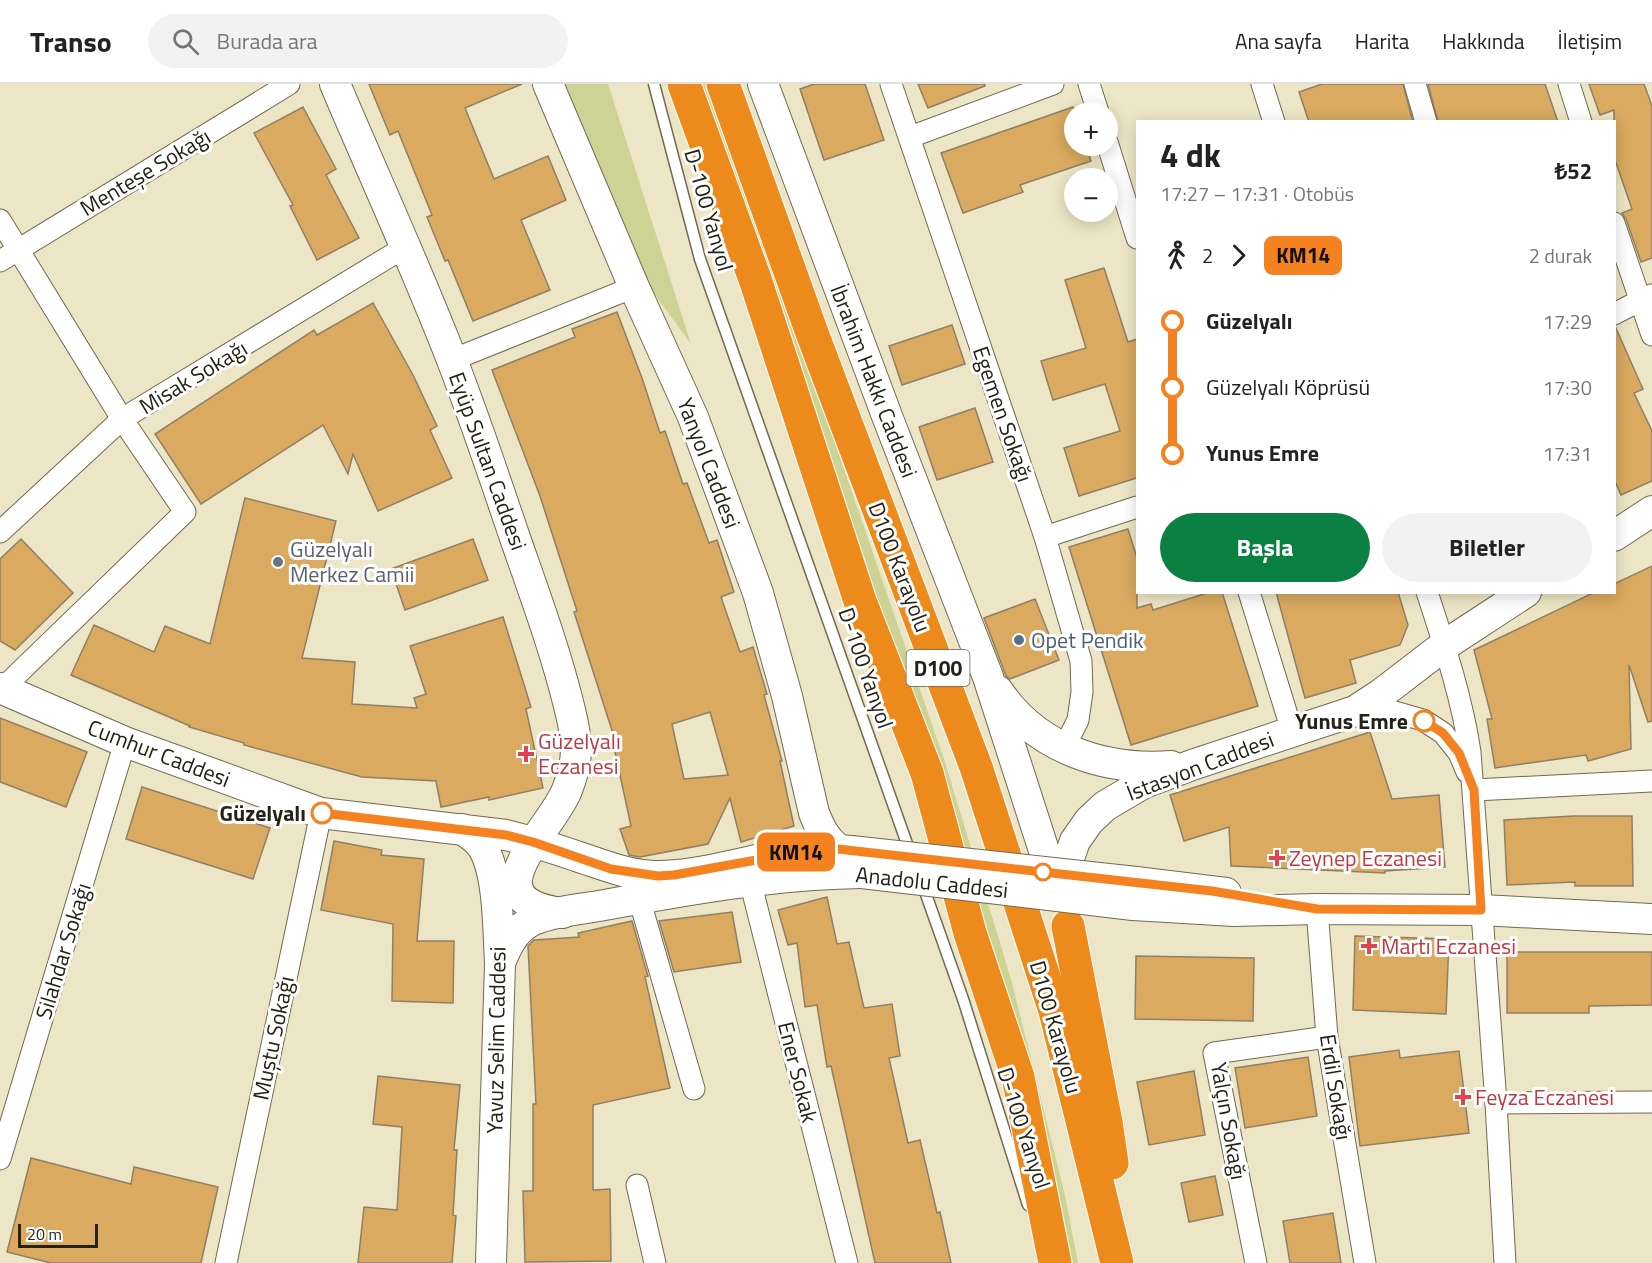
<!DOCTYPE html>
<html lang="tr">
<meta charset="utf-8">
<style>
body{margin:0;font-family:"Titillium Web",sans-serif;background:#f2f2f2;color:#222;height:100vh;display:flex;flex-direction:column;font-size:22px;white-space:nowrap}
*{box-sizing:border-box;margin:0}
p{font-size:20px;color:#767676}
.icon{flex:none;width:33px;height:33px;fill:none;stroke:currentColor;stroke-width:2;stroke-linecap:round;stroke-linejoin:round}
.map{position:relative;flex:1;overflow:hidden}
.side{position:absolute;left:1136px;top:36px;width:480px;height:474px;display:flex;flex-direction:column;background:#fff;border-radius:0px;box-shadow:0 3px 15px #0003}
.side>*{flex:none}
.badge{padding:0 12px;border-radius:9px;font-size:21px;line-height:39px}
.controls{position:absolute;left:1064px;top:18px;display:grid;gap:12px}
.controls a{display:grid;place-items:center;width:54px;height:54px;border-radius:50%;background:#fff;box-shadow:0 3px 15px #0003;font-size:30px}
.scale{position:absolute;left:18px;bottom:15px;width:80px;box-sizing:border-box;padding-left:6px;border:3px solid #242216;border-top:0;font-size:16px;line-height:21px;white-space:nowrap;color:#242216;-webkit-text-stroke:4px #fff;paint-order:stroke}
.map>.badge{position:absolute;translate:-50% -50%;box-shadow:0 0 0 3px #fff}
.legs{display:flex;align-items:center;gap:9px;height:66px;padding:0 24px;font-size:20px}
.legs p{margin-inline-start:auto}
.headline{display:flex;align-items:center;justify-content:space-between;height:102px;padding:0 24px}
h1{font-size:33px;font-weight:700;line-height:45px}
.cta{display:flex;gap:12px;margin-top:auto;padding:12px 24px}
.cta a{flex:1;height:69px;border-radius:36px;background:#0b8043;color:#fff;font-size:24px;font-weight:700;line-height:69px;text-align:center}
.cta a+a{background:#f2f2f2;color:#222}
ul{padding:0 24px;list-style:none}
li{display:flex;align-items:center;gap:21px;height:66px;font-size:22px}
li i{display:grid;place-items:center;width:9px;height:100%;margin:0 8px;background:currentColor}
li i::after{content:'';width:15px;height:15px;margin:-8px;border:4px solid;border-radius:50%;background:#fff}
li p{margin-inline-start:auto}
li:first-child i{background:linear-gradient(#0000 50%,currentColor 0)}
li:last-child i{background:linear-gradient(currentColor 50%,#0000 0)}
header{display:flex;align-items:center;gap:36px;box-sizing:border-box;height:84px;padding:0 30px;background:#fff;border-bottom:2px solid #e0e0e0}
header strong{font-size:28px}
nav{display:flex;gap:33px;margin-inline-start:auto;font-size:21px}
.search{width:420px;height:54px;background:#f2f2f2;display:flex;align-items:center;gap:15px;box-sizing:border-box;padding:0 21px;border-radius:33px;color:#767676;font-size:22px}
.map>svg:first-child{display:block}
.green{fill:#cdd295}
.building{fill:#d9aa60;stroke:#907f65;stroke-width:1.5;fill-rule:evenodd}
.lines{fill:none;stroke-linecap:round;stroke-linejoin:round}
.lane-casing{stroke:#706a4e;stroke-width:13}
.street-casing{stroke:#706a4e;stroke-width:23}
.secondary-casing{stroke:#706a4e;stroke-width:32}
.highway-casing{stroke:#fff;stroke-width:35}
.lane{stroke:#fff;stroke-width:10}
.street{stroke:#fff;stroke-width:21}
.secondary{stroke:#fff;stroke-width:30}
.highway{stroke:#ec8a1b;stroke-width:33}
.secondary-bridge-casing{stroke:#706a4e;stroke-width:32;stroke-linecap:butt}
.secondary-bridge{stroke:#fff;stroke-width:30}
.line-1-casing{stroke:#fff;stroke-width:14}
.line-1{stroke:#f58220;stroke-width:9}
.worship-dot{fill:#6b7280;stroke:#fff;stroke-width:2}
.service-dot{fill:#5c6f8a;stroke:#fff;stroke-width:2}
.stop-1-dot{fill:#fff;stroke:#f58220;stroke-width:3}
.health-dot{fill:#e0444e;stroke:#fff;stroke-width:2}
.labels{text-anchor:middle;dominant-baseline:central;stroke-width:6;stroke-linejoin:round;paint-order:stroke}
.shield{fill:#fff;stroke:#66645c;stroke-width:1.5}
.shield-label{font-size:21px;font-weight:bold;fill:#242216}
.street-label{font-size:22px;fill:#242216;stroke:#fff}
.worship-label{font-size:22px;fill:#5b616d;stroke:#fff;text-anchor:start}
.service-label{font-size:22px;fill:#4e5e75;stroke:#fff;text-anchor:start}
.stop-label{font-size:22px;font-weight:bold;fill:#242216;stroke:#fff;text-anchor:end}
.health-label{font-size:22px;fill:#be3a42;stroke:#fff;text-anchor:start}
</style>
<header>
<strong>Transo</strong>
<div class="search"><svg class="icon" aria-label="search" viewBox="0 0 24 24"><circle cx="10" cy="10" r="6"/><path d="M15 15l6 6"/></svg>Burada ara</div>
<nav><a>Ana sayfa</a><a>Harita</a><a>Hakkında</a><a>İletişim</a></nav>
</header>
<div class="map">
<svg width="1652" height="1179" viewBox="0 0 1652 1179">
<rect width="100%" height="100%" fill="#ede6c6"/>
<g class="green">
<polygon points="565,0 608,0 691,260 647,200"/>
<polygon points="685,0 706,0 824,327 944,675 1011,895 1065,1111 1078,1179 1061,1179 1045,1102"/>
</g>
<g class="building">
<polygon points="369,0 522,0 465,24 494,95 548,72 566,116 521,136 550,206 473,237 448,176 445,177 427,133 432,131 398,47 390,51"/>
<polygon points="814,0 865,0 884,56 824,76 800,5"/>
<polygon points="918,0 985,0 985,2 928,24"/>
<polygon points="1322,0 1403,0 1413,38 1309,38 1299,8"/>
<polygon points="1428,0 1545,0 1558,38 1438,38"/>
<polygon points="1589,0 1644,0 1652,22 1652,174 1641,178 1626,135 1622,129 1632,125 1614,73 1614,26 1600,31"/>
<polygon points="303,23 336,85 326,91 359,154 317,176 290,122 293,121 254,49"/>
<polygon points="1073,23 1075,28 1074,62 1086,62 1091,77 1020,101 1023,108 963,129 941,69"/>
<polygon points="1104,184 1128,258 1137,255 1137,394 1079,412 1064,364 1120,347 1105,300 1053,316 1041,277 1086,264 1065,196"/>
<polygon points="373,219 413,291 437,342 430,346 452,394 378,427 353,370 348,390 323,341 201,420 155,350 314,246 317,251"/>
<path d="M617 228 642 294 660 349 665 347 683 400 687 399 709 459 717 456 734 508 721 513 740 568 753 563 767 610 764 611 782 677H780L794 742 741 758 730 714 708 760 640 773 629 771 620 745 631 742 613 659H616L574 528 577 527 540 412 492 286 575 253 572 245ZM710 628 728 691 684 695 672 640Z"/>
<polygon points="952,241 965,280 902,301 889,262"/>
<polygon points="1615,242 1643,305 1634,309 1652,347 1652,397 1621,411 1614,395"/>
<polygon points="975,324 993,378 937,396 919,343"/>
<polygon points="245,414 336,437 302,574 355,578 352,620 417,624 414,614 426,610 410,562 503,533 531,623 526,625 543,704 489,716 489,713 441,723 436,697 362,693 244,661 244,659 189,643 190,642 71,591 94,541 154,568 165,542 210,560"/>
<polygon points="1128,445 1137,474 1137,524 1151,520 1153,526 1210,508 1222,508 1258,622 1131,661 1069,463"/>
<polygon points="21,455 73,509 15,566 0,557 0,475"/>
<polygon points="473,455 488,496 405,526 391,485"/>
<polygon points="1652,482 1652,637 1648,638 1629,581 1631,665 1588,677 1586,671 1495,684 1487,635 1492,635 1474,566 1595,508 1614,508 1614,500"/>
<polygon points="1276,508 1398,508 1408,541 1400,561 1350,576 1356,599 1305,614"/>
<polygon points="1035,515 1059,576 1010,595 1006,592 984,534"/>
<polygon points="0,634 87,668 66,723 0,698"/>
<polygon points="1370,648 1392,715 1439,711 1445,783 1385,787 1385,789 1231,782 1229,743 1184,757 1170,711"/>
<polygon points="142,703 270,744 253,795 126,755"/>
<polygon points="1574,732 1632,732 1633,802 1575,802 1575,798 1507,801 1504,736"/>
<polygon points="334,757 382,766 381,771 424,775 417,857 454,857 453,919 392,917 393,840 321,826"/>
<polygon points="827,813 837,860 849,858 864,924 892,920 900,972 889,974 908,1059 920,1056 937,1129 940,1128 951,1179 875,1179 831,982 827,983 817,921 805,923 797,859 788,861 778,826"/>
<polygon points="732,828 741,878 674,888 659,837"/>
<polygon points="632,837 648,892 645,893 670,1004 593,1021 593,1106 610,1105 611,1177 525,1178 523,1107 533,1107 533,1020 536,1020 528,862 534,856 579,853 578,849"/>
<polygon points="1355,852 1449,855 1446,930 1353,926"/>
<polygon points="1507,868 1652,868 1652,921 1589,922 1589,929 1507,929"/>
<polygon points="1136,872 1254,874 1253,937 1135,935"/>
<polygon points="1399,966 1400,974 1459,967 1469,1049 1360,1062 1349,973"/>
<polygon points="1308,973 1317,1032 1245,1044 1235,984"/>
<polygon points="1194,987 1205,1051 1149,1061 1137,998"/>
<polygon points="378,992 460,1001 454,1066 457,1066 453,1131 456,1132 452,1179 358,1179 364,1123 397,1126 402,1043 373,1040"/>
<polygon points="31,1074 131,1100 134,1083 218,1103 201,1179 51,1179 7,1168"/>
<polygon points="1215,1092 1223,1131 1189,1138 1181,1099"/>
<polygon points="1333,1129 1341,1179 1290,1179 1283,1137"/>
</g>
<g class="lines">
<defs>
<g id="lane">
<polyline points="654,0 700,175 911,771"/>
<polyline points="922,799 963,915 1028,1121"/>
</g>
<g id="street">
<polyline points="891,0 1045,453 1081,577 1082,608 1078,636 1064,664"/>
<polyline points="1089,0 1098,28"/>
<polyline points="1262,0 1274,38"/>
<polyline points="1415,0 1426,38"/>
<polyline points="1569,0 1581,38"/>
<polyline points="910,53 1053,0"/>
<polyline points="1107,58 1137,154"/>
<polyline points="0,136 122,335 185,428 2,605"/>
<polyline points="1614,139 1652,251"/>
<polyline points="0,177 289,0"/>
<polyline points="1614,230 1651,211"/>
<polyline points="452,276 634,203"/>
<polyline points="0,448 122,335 405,163"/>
<polyline points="1045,453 1137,423"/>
<polyline points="1249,508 1292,647"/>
<path d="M1427 508C1444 560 1462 614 1470 668L1496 1019 1505 1179"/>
<polyline points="1355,627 1388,626 1423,636 1443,649 1459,669 1467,688"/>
<polyline points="1474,706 1652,697"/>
<polyline points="750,797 847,1179"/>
<polyline points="639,814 694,1005"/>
<polyline points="1317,825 1327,953 1365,1179"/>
<polyline points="1496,1019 1652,1018"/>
<polyline points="0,1075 125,658"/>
<polyline points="637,1101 655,1179"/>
<polyline points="226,1179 321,729"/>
<polyline points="1256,1179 1214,969 1327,953"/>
</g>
<g id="secondary">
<path d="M335 0C374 92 416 183 452 276 475 335 495 395 515 454 535 511 556 568 570 626 578 658 579 675 567 706 551 747 465 817 563 829"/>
<path d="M548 0 634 203 693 333 758 509 787 612 814 729C820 744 825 755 838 765"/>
<polyline points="763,0 887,332 988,593 1058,810"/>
<polyline points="1614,452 1652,427"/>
<path d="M0 604 125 658 321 729 506 751C530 757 553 764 576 772 604 781 631 793 661 792 725 790 786 760 851 767"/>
<path d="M998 607C1037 665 1104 687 1171 682"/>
<path d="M462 745C470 751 478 755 483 764 499 790 498 848 500 879L491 1179"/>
<polyline points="1136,798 1226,809"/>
<polyline points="1067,815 1068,777 1075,757 1089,737 1105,722 1144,699 1192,681 1355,627 1381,610 1445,561 1526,508"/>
<polyline points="1133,821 1234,827 1317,825 1481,826 1652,835"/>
<path d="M500 879C506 864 513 848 528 839 543 829 581 825 599 822 686 806 774 790 862 789"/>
</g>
<g id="highway">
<polyline points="684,0 755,195 860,517 927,689 970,849 1018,993 1055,1179"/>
<polyline points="723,0 812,249 976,683 1055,927 1117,1179"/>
<polyline points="1068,842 1106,1038 1112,1079"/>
</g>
</defs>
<use href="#lane" class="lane-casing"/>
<use href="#street" class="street-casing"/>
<use href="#secondary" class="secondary-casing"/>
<use href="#highway" class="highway-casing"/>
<use href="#lane" class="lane"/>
<use href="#street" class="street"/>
<use href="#secondary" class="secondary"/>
<use href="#highway" class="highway"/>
<defs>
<g id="secondary-bridge">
<polyline points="851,767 1136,798"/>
<polyline points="862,789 1133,821"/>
</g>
</defs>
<use href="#secondary-bridge" class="secondary-bridge-casing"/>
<use href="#secondary-bridge" class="secondary-bridge"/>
</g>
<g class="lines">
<defs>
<polyline id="line-1" points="322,729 506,751 533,758 611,785 658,792 674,791 811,766 838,765 1212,807 1317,825 1481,826 1474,706 1459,669 1443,649 1424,637"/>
</defs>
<use href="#line-1" class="line-1-casing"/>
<use href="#line-1" class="line-1"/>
</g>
<circle class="worship-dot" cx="278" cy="478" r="6"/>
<circle class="service-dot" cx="1019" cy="556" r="6"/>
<g class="stop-1-dot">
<circle cx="1424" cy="637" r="10"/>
<circle cx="322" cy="729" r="10"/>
<circle cx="1043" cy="788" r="8"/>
</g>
<g class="health-dot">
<path d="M523 661h6v6h6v6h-6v6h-6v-6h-6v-6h6z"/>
<path d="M1274 765h6v6h6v6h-6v6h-6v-6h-6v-6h6z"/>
<path d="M1366 853h6v6h6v6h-6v6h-6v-6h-6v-6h6z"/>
<path d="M1460 1004h6v6h6v6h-6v6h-6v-6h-6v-6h6z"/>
</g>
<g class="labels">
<rect class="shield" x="906.5" y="566" width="63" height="36" rx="4.5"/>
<g class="shield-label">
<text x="938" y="584">D100</text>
</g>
<g class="street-label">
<text transform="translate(145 88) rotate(-31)">Menteşe Sokağı</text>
<text transform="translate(709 126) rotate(74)">D-100 Yanyol</text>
<text transform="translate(193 293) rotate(-31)">Misak Sokağı</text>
<text transform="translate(874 297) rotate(69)">İbrahim Hakkı Caddesi</text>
<text transform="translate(1003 330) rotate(71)">Egemen Sokağı</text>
<text transform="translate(488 377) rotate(70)">Eyüp Sultan Caddesi</text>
<text transform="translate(709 379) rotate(69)">Yanyol Caddesi</text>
<text transform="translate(900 483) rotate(69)">D100 Karayolu</text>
<text transform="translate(866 584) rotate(71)">D-100 Yanyol</text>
<text transform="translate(159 669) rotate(21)">Cumhur Caddesi</text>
<text transform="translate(1200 682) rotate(-21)">İstasyon Caddesi</text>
<text transform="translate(932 798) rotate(6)">Anadolu Caddesi</text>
<text transform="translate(63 867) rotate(-73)">Silahdar Sokağı</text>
<text transform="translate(1056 943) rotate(74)">D100 Karayolu</text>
<text transform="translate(273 954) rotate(-78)">Muştu Sokağı</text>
<text transform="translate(496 956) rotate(-89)">Yavuz Selim Caddesi</text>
<text transform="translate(798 988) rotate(76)">Ener Sokak</text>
<text transform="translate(1336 1003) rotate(81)">Erdil Sokağı</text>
<text transform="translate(1229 1037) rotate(80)">Yalçın Sokağı</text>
<text transform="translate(1024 1044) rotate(72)">D-100 Yanyol</text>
</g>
<g class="worship-label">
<text x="290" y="465">Güzelyalı<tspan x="290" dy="25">Merkez Camii</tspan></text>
</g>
<g class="service-label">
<text x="1031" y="556">Opet Pendik</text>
</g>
<g class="stop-label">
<text x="1408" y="637">Yunus Emre</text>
<text x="306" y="729">Güzelyalı</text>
</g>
<g class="health-label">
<text x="538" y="657">Güzelyalı<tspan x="538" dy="25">Eczanesi</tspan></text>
<text x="1289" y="774">Zeynep Eczanesi</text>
<text x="1381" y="862">Martı Eczanesi</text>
<text x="1475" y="1013">Feyza Eczanesi</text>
</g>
</g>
</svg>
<div class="controls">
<a>+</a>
<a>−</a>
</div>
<div class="scale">20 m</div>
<b class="badge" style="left:796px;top:768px;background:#f58220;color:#111">KM14</b>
<section class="side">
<div class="headline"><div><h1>4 dk</h1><p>17:27 – 17:31 · Otobüs</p></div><b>₺52</b></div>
<div class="legs"><svg class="icon" aria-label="walk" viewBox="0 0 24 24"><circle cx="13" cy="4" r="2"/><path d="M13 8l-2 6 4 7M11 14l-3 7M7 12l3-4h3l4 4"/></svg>2<svg class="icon" aria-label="forward" viewBox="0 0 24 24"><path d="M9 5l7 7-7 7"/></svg><b class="badge" style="background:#f58220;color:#111">KM14</b><p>2 durak</p></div>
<ul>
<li><i style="color:#f58220"></i><b>Güzelyalı</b><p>17:29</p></li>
<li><i style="color:#f58220"></i><span>Güzelyalı Köprüsü</span><p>17:30</p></li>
<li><i style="color:#f58220"></i><b>Yunus Emre</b><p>17:31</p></li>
</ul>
<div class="cta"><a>Başla</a><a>Biletler</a></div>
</section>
</div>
